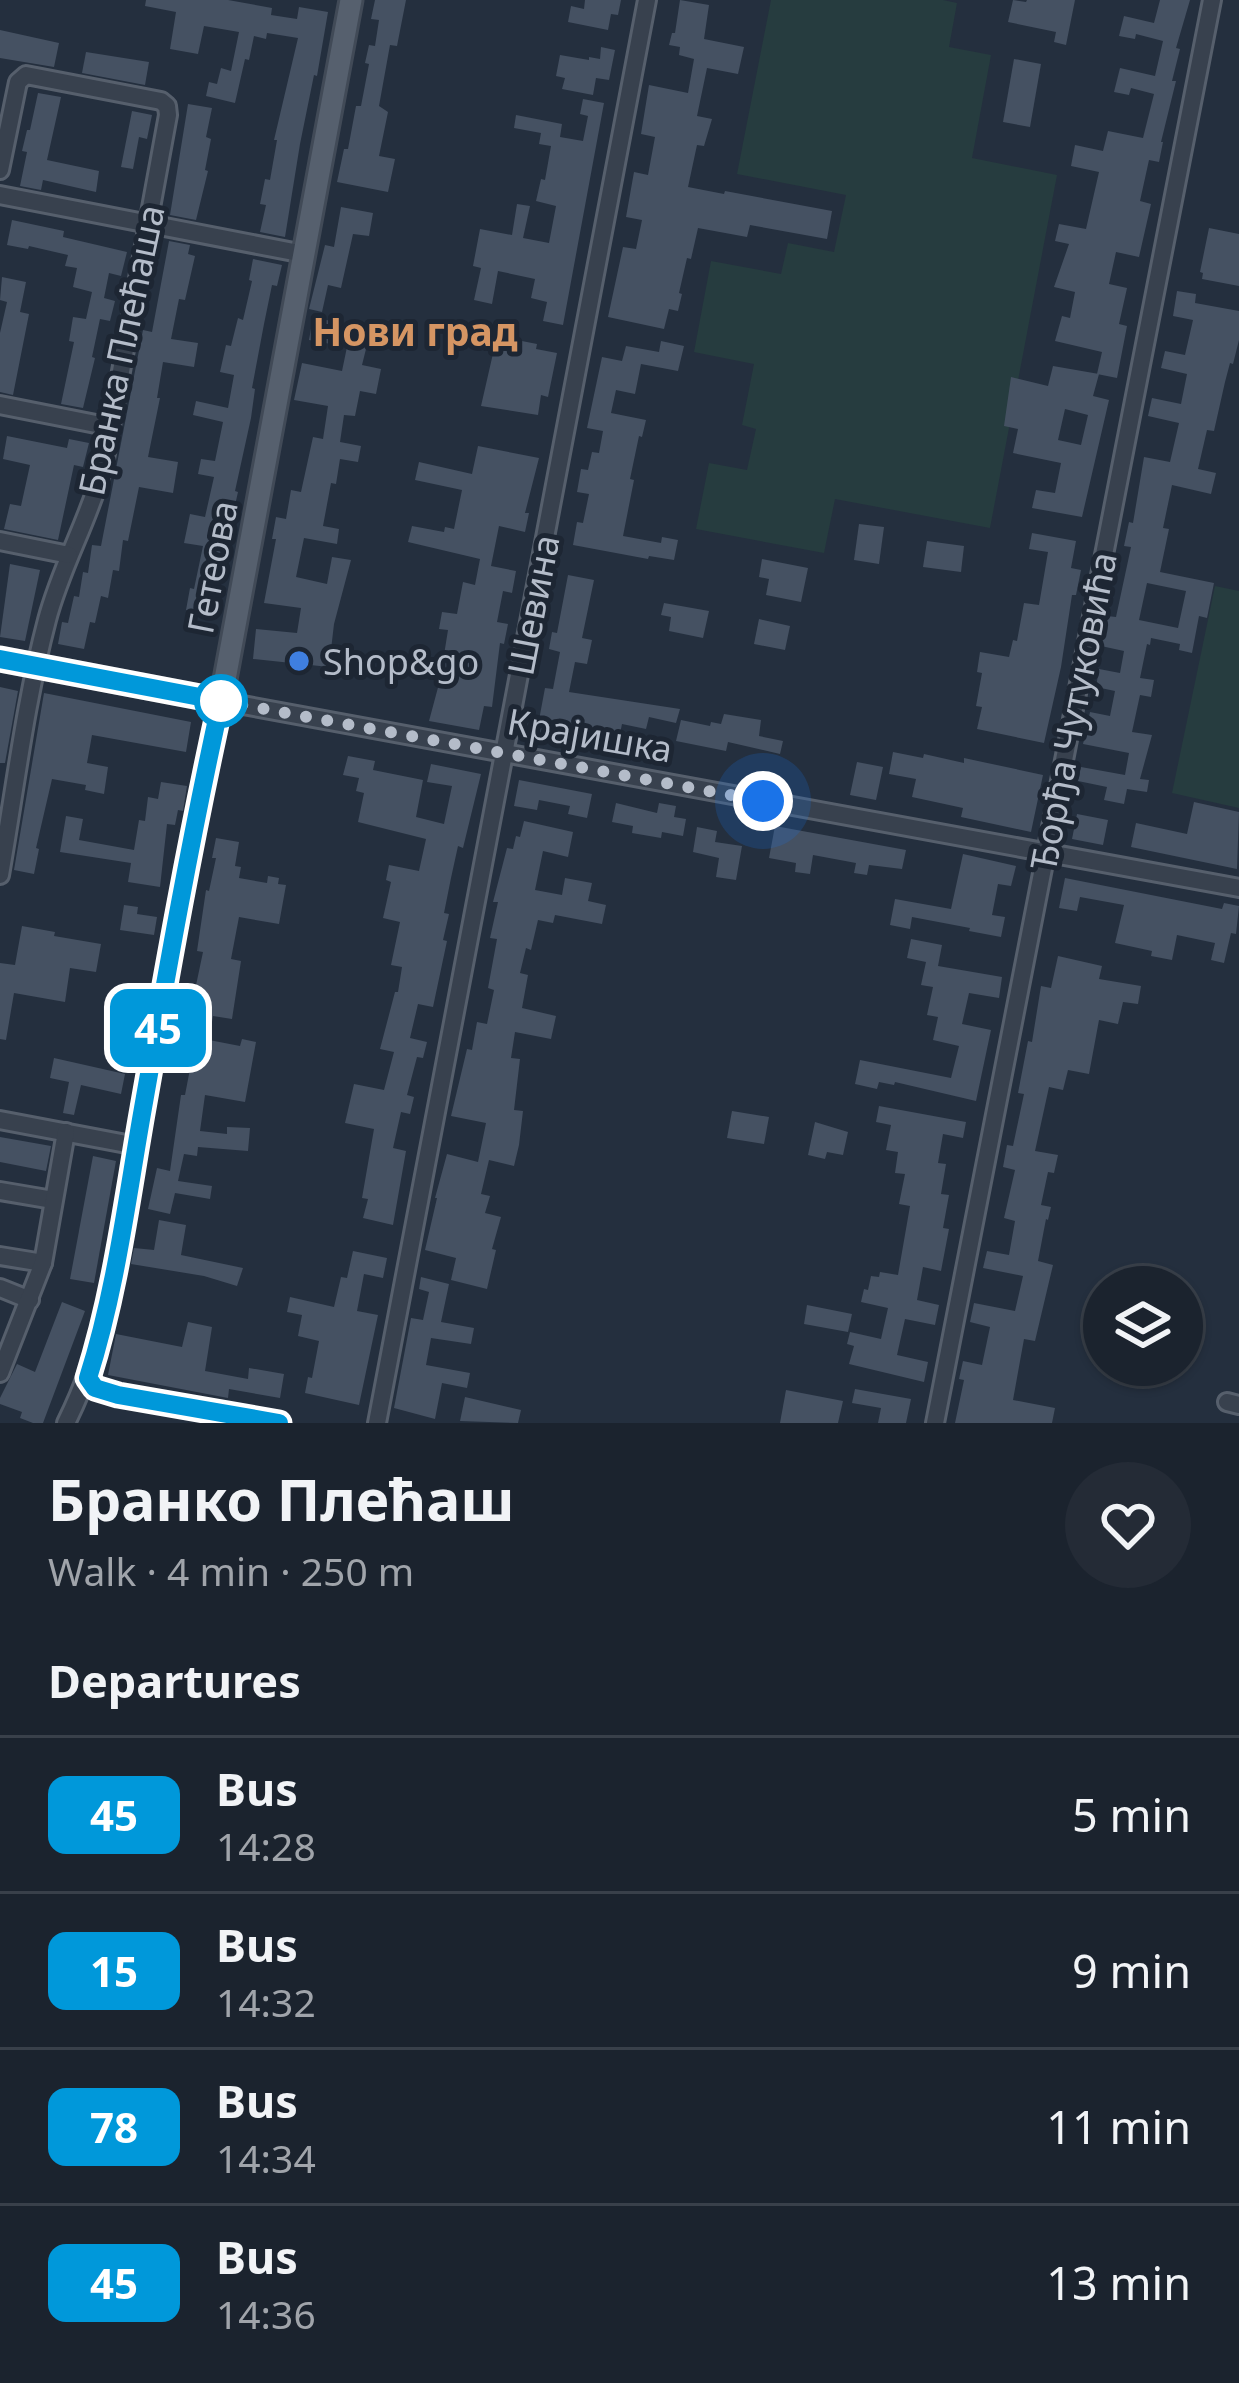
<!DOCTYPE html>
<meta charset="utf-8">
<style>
body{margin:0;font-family:"Noto Sans",sans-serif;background:#242b36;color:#f1f3f6;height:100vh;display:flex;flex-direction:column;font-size:45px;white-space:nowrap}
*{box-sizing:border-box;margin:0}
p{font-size:39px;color:#a0a4aa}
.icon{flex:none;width:66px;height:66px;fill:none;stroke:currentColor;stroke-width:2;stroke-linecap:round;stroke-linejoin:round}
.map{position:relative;height:1423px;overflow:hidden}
.details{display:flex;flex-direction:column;background:#1b232e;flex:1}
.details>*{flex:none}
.badge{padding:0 24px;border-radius:18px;font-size:42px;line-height:78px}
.fabs{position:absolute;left:1083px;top:1266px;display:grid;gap:24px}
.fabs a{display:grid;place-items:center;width:120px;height:120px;border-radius:50%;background:#1b232e;box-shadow:0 3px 9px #0004,0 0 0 3px #39404a;font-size:60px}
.you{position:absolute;width:60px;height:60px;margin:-30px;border:9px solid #fff;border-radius:50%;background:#1a73e8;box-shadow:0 0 0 18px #1a73e833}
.map>.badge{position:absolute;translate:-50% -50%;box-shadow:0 0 0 6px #fff}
h2{padding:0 48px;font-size:45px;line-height:108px}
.round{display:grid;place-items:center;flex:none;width:126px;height:126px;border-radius:63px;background:#242b36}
.overview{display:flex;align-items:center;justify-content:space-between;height:204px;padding:0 48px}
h1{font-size:57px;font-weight:700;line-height:90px}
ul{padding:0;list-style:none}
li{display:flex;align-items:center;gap:36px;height:156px;padding:0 48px;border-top:3px solid #39404a}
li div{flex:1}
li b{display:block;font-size:45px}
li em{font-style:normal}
li .badge{min-width:132px;font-weight:700;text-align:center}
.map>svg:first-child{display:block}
.green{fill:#263c3f}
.building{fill:#455162;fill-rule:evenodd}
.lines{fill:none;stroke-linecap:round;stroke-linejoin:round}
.minor-casing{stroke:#565f6c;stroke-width:22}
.major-casing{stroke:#414a57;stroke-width:27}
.minor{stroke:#38414e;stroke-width:16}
.major{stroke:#56606e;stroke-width:21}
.line-casing{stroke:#fff;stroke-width:27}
.line{stroke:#0098da;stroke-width:18}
.walk{stroke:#b4bcc9;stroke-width:12;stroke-dasharray:0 21.6}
.shop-dot{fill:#3f7fe0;stroke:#1d2633;stroke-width:4.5}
.stop-dot{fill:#fff;stroke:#0098da;stroke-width:6}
.labels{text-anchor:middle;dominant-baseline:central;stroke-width:10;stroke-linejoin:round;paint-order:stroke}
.street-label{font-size:36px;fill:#b4bcc9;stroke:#1d2633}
.poi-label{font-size:36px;fill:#b4bcc9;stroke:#1d2633;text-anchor:start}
.neighbourhood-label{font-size:39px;font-weight:bold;fill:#d59563;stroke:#1d2633}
</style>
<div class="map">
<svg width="1239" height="1423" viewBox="0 0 1239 1423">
<rect width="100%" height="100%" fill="#242f3e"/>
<g class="green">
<polygon points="771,0 943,0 957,3 949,47 991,55 972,158 1057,175 990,528 835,499 824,553 696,529 709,463 747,470 756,429 742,425 754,364 694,352 711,261 781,274 788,243 834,252 846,195 737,174"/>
<polygon points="1215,586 1239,591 1239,808 1172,793"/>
</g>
<g class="building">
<polygon points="146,0 228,0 272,8 271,15 297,19 299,7 328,12 317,76 314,75 300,144 285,237 260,232 266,205 260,204 265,179 270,180 277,140 274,140 298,38 267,33 266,39 254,36 249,60 245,59 235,103 206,96 209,82 217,84 221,68 231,71 239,32 204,26 198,54 170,49 176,12 145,6"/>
<polygon points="375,0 406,0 397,46 390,45 379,106 388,112 379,156 395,159 388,192 337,182 344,149 348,149 356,106 361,106 369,64 365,63 369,45 375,46 379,20 371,19"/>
<polygon points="585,0 621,0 618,15 611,14 608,30 568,22 571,6 584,9"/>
<polygon points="680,0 709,5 704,39 744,47 738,74 707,68 697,116 712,119 704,146 697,145 688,187 724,194 725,191 832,211 827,239 750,225 747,237 698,228 691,259 687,258 679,293 682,294 678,311 669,309 664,329 608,317 623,247 636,249 642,220 626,217 634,172 648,175 655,137 641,134 649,85 688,93 694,59 679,55 680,47 669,45 672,33 675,33"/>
<polygon points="1013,0 1026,2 1027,0 1075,0 1066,45 1054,42 1056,32 1008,22"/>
<polygon points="1160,0 1190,0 1176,48 1180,49 1172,81 1176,81 1161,142 1163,142 1159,162 1149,160 1140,201 1151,204 1139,257 1116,252 1109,284 1127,288 1119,324 1127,326 1117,378 1097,374 1102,352 1055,341 1062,316 1070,318 1075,292 1054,287 1069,244 1055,241 1059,224 1086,229 1099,172 1071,166 1075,145 1103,151 1108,131 1143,138 1154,94 1131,88 1129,95 1114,92 1120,68 1155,76 1163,41 1136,34 1135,39 1119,36 1124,16 1154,23"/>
<polygon points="0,30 59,43 54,67 0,58"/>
<polygon points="601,47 615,50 609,80 596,78 593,95 562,89 565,78 556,76 560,55 589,60 589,57 600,59"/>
<polygon points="86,52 149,62 145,85 82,73"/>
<polygon points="1014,59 1041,64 1030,127 1003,122"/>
<polygon points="38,93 61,97 47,160 99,171 96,192 43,180 41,190 20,186 27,152 22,151 27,130 30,130"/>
<polygon points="583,99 604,103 563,325 543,321 547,302 531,298 535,279 498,271 492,304 474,300 481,268 473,266 480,229 512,235 517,204 530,206 523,238 549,243 556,206 536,201 541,179 545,180 551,146 539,144 541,133 514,128 516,115 562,124 560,137 583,141 588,116 580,114"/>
<polygon points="188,104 212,108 206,137 211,139 205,170 208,171 196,220 170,215"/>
<polygon points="132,111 152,115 147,139 139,137 133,169 121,167"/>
<polygon points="341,207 373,213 369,236 353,234 341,288 328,285 322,312 309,309 325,245 334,247"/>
<polygon points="12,220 64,231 63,237 127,252 121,276 109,273 104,298 115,301 110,321 100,319 92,357 95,358 83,408 61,404 74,342 69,341 73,317 86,319 92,292 73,287 77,268 65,266 68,255 29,246 28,249 7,245"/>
<polygon points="1209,228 1239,234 1239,286 1202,279 1203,273 1200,272"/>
<polygon points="169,241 190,245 188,254 195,256 185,300 179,299 171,339 198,343 194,367 163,362 157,398 160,398 148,457 178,462 173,493 139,487 128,541 123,540 119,571 113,570 108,598 101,596 95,623 90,622 84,649 58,644 62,622 68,623 74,596 79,597 83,572 88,573 92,545 101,546 143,330 152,332"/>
<polygon points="253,259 282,265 277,286 272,285 264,324 252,388 255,389 251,418 235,491 238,492 233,514 227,513 219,559 223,560 213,616 186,610 190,588 194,589 203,546 184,543 190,514 205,517 214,477 198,474 201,459 215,461 223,422 193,415 196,401 228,408 234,375 220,372 226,345 231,346 238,318 243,320 252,281 249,280"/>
<polygon points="2,277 26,282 20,312 29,314 13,395 0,392 0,333 7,302 0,300"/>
<path d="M1177 291 1196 294 1195 303 1239 311V340L1233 364 1230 363 1225 382 1214 431 1207 430 1198 469 1216 473 1211 494 1172 485 1163 528 1169 529 1160 572 1214 583 1207 618 1199 616 1192 653 1179 650 1180 644 1151 638 1150 645 1147 644 1140 678 1154 680 1151 697 1140 695 1132 732 1152 735 1140 779 1149 780 1147 792 1127 789 1124 804 1104 800 1107 787 1078 781 1081 767 1125 775 1129 753 1083 744 1090 712 1110 716 1115 691 1096 687 1099 669 1120 673 1124 651 1101 646 1107 616 1116 617 1131 547 1124 546 1129 522 1133 523 1144 457 1170 462 1179 423 1148 416 1152 398 1181 404 1187 374 1161 368 1165 351 1185 355 1193 320 1173 316ZM1147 583 1186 591 1178 628 1139 620Z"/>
<polygon points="313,317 340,323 338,329 369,337 362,365 381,369 376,394 360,391 355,416 344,415 340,442 361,446 358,462 340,459 336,484 331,483 323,526 339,529 337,544 304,538 296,577 327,584 332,557 351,560 334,624 329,667 253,659 256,629 297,633 301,608 264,603 276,539 272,539 276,517 286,519 291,490 301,492 313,437 323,439 328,406 294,400 302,363 342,371 347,347 309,340"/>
<polygon points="497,336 537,344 536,349 557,353 548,397 541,395 538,415 481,406"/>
<polygon points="661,341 684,346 678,371 641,364 635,394 616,390 611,413 646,420 642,437 639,436 630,479 634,480 623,536 661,543 662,537 678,540 674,560 649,556 648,559 573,545 577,522 583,523 589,494 577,492 581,469 588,470 592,452 599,453 603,431 587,428 602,357 622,361 626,346 659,352"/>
<path d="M1053 366 1099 374 1093 396 1109 400 1082 517 1032 508 1036 490 1055 493 1061 463 1013 453 1018 429 1004 426 1011 377 1048 386ZM1065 409 1088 415 1081 445 1058 440Z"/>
<polygon points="7,436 67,448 69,439 89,443 83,467 74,465 58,540 4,529 10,504 21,506 30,465 3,459"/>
<polygon points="478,446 539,458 525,513 529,513 525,532 499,526 491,566 516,571 512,593 503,591 497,622 508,624 504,644 500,643 492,707 484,706 479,730 429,721 440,680 448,630 439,629 442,612 457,614 463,582 475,585 480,559 408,542 412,526 444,532 445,527 454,529 462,490 415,480 419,462 472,474"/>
<polygon points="859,524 884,527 879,564 854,560"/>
<polygon points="1032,533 1076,541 1071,568 1081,570 1076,595 1072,595 1061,667 1044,743 977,729 982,707 976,706 982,673 977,672 980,652 1009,657 1013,640 1017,641 1024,603 1039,605 1048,552 1029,549"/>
<polygon points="927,541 964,546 961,572 923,567"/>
<polygon points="762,559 808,568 801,602 766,595 769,579 759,577"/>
<polygon points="10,564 40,570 25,641 0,637"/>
<polygon points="568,575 594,580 582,638 592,640 587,664 575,662 569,692 680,709 676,723 649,717 646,729 622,724 616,753 530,737 534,719 539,720 545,688 553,689 560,652 549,649 552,632 557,633"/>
<polygon points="664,603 709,611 703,638 669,631 671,617 661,615"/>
<polygon points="759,619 790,626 785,650 754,644"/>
<polygon points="0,687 18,691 5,763 0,763"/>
<polygon points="44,693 191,722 186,752 92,735 87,763 108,767 104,794 85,790 86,785 52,779 36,848 39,849 34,874 14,870"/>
<polygon points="724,714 761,720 759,736 783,741 780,754 728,742 726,751 676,741 681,720 710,726 711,722 721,724"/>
<polygon points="893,752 923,758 924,754 964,763 964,758 1043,775 1031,832 961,817 963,808 912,797 916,779 889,774"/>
<polygon points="348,756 375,761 373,770 423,780 416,817 444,824 452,786 427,782 431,764 481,774 463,848 458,846 451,878 444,913 449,914 443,940 447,941 433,1007 418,1004 410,1038 427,1042 423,1058 417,1057 407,1095 414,1097 410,1114 401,1112 393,1148 406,1151 393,1225 363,1218 368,1199 362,1198 374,1129 345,1123 354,1084 384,1090 394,1052 380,1049 395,992 398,992 402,967 391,965 400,922 383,918 391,882 386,880 389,865 419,871 426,839 358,822 364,793 356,791 359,778 343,775"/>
<polygon points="857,762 883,767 876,800 850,795"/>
<polygon points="519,780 592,794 587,818 568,814 570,806 539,800 537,810 514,806"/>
<polygon points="161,782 187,786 183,811 178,810 175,825 167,824 160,887 128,882 131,863 60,852 66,816 83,819 79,840 134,850 139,820 145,821 148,797 158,799"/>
<polygon points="1194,802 1239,812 1237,869 1131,847 1136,823 1187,834"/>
<polygon points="616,803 657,813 659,803 676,806 674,817 686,819 683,836 662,832 661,838 632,833 633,826 612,822"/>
<polygon points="1077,814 1108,820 1103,845 1072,839"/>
<polygon points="524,821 573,832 568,857 543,851 535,890 562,895 565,878 592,883 588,901 606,905 602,924 555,915 553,923 538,920 531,950 526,948 520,973 528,975 522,1008 556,1016 551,1039 515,1032 511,1058 520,1059 514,1110 523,1111 519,1145 514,1166 489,1160 481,1194 490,1196 485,1213 501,1217 492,1249 496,1250 487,1289 451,1280 456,1258 425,1250 437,1198 435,1198 447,1154 478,1162 486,1123 451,1116 467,1049 472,1050 477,1022 487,1024 494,990 488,988 497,939 490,938 498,902 493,902 507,848 513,849 516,836 520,837"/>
<polygon points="775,826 906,850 902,869 869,865 867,875 854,873 856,863 813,855 810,874 795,872 796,863 769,858"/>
<polygon points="697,827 717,831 715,842 742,846 736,880 716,877 719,858 693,852"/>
<polygon points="216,838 239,842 235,866 241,867 239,878 267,883 268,876 279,878 278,884 286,885 279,924 239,917 231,959 241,961 232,1019 213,1016 209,1040 240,1046 242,1039 256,1042 245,1102 205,1095 200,1131 227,1134 227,1127 250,1128 248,1151 198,1147 197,1156 184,1154 178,1181 212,1186 210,1199 175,1193 170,1214 148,1209 157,1168 170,1171 181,1095 185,1095 194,1048 183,1046 190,1013 187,1012 191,989 195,990 203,952 197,951 206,890 209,891 216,858 212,858"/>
<polygon points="963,854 1016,866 1011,886 998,884 992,915 1005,917 1001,937 969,931 970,928 912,917 910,929 890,925 895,899 951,909"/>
<polygon points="1065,878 1222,909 1224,903 1239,906 1236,934 1231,933 1224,963 1211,960 1215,943 1177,935 1172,960 1151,956 1152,951 1115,943 1124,905 1080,897 1077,911 1059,908"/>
<polygon points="124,905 138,907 137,914 157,917 154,935 120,930"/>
<polygon points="22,926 55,932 54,936 101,944 96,972 70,968 65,1002 14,993 6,1040 0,1039 0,963 15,965"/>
<polygon points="911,939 942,945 938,966 1002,977 999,998 969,993 962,1024 991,1030 976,1101 895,1082 894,1085 879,1082 877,1089 855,1084 860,1060 951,1078 959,1046 933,1040 938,1017 927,1015 933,987 921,985 926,962 907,958"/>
<polygon points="1058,956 1102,966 1099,979 1141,986 1138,1004 1123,1002 1118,1024 1099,1020 1089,1074 1068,1070 1063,1090 1049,1087 1035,1151 1058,1155 1054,1173 1048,1172 1041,1205 1051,1207 1048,1220 1046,1219 1038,1261 1053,1265 1035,1341 1024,1339 1013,1400 1055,1408 1052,1423 955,1423 964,1380 959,1379 963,1361 982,1365 990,1327 970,1322 974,1303 1015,1311 1023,1276 983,1268 987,1251 1009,1255 1015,1221 1004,1218 1015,1170 1003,1167 1007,1145 1013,1146 1024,1094 1018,1093 1028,1041 1032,1042 1041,986 1051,988"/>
<polygon points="54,1058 125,1074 121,1094 81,1085 74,1115 63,1113 69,1082 50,1078"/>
<polygon points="879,1106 966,1122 963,1138 943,1134 938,1163 946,1164 941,1194 949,1195 943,1228 949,1229 941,1271 923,1267 917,1300 939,1305 935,1325 905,1319 897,1355 928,1362 924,1382 849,1364 854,1346 847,1344 850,1332 881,1339 888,1308 861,1302 864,1289 868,1290 871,1276 879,1277 880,1272 898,1275 910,1206 899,1204 905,1174 895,1173 898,1152 886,1150 891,1125 876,1122"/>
<polygon points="732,1111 769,1117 764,1144 727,1138"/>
<polygon points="815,1122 848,1132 843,1155 827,1152 825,1159 808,1155"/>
<polygon points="0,1137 51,1146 46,1171 0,1162"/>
<polygon points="93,1156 116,1161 94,1283 70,1279"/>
<polygon points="159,1220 186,1225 181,1255 243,1268 237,1286 204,1276 131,1264 134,1248 154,1250"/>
<polygon points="353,1251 387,1258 383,1278 364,1274 357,1311 378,1315 359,1405 305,1393 308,1377 312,1378 319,1341 298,1336 302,1315 287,1312 290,1297 334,1307 341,1277 347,1278"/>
<polygon points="421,1277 449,1284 441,1322 474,1328 471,1344 431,1338 426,1365 470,1373 467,1388 442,1383 435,1419 394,1408 411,1318 423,1320 429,1292 419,1289"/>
<polygon points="62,1302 85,1311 43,1423 33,1423 20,1418 22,1412 0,1404 0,1398 17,1364 35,1372"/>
<polygon points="807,1305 852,1314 848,1332 804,1324"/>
<polygon points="188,1322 212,1327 205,1371 248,1379 249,1368 284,1374 280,1398 229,1389 228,1398 108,1375 116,1334 182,1347"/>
<polygon points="855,1389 911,1399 906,1423 878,1423 881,1408 852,1403"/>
<polygon points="786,1390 843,1401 838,1423 780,1423"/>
<polygon points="465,1397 521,1410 518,1423 460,1421"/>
</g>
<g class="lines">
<defs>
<g id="minor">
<path d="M0 170 18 82 26 75 161 101 167 106 168 115 104 464C90 518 61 566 47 620 25 703 15 790 0 875"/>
<polyline points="0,195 304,254"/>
<polyline points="0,405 111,427"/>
<polyline points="0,541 69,555"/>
<polyline points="0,1120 137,1146"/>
<polyline points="0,1191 53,1200"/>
<polyline points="0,1256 43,1263"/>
<polyline points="0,1288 30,1300"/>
<polyline points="0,1373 43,1263 66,1132"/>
<polyline points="88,1378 95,1388 118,1395 279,1423"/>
<polyline points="1227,1402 1239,1405"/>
<path d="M66 1423C115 1325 124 1220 142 1114 166 976 192 838 221 701L1239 888"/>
<polyline points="377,1423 647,0"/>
<polyline points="935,1423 1212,0"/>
</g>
<polyline id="major" points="0,659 221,701 351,0"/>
</defs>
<use href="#minor" class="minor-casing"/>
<use href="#major" class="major-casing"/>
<use href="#minor" class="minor"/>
<use href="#major" class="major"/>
</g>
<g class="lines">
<defs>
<path id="line" d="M0 659 221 701C191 836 167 972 143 1108 127 1198 116 1290 88 1378L95 1388 118 1395 279 1423"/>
</defs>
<use href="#line" class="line-casing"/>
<use href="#line" class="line"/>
<polyline class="walk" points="221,701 763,801"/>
</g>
<circle class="shop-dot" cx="299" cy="661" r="12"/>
<circle class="stop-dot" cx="221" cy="701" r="24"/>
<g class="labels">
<g class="street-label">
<text transform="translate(121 350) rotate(-78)">Бранка Плећаша</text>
<text transform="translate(212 567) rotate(-79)">Гетеова</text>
<text transform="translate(533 605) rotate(-79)">Шевина</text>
<text transform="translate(1073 711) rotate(-79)">Ђорђа Чутуковића</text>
<text transform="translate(590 735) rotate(10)">Крајишка</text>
</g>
<g class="poi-label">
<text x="323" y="661">Shop&amp;go</text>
</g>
<g class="neighbourhood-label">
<text x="415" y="330">Нови град</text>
</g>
</g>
</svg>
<div class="fabs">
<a><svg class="icon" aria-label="layers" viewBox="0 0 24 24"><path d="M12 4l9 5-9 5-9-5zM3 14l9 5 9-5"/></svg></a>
</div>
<div class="you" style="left:763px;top:801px"></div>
<b class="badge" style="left:158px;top:1028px;background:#0098da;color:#fff">45</b>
</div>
<section class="details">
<div class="overview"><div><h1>Бранко Плећаш</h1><p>Walk · 4 min · 250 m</p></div><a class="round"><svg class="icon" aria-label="heart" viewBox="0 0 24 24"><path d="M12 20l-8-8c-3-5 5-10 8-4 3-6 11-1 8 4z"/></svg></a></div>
<h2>Departures</h2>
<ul>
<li><span class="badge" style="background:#0098da;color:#fff">45</span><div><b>Bus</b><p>14:28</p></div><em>5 min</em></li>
<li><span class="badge" style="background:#0098da;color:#fff">15</span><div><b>Bus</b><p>14:32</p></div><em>9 min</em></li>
<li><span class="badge" style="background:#0098da;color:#fff">78</span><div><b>Bus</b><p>14:34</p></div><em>11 min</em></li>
<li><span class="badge" style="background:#0098da;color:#fff">45</span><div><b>Bus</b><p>14:36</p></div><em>13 min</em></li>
</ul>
</section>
